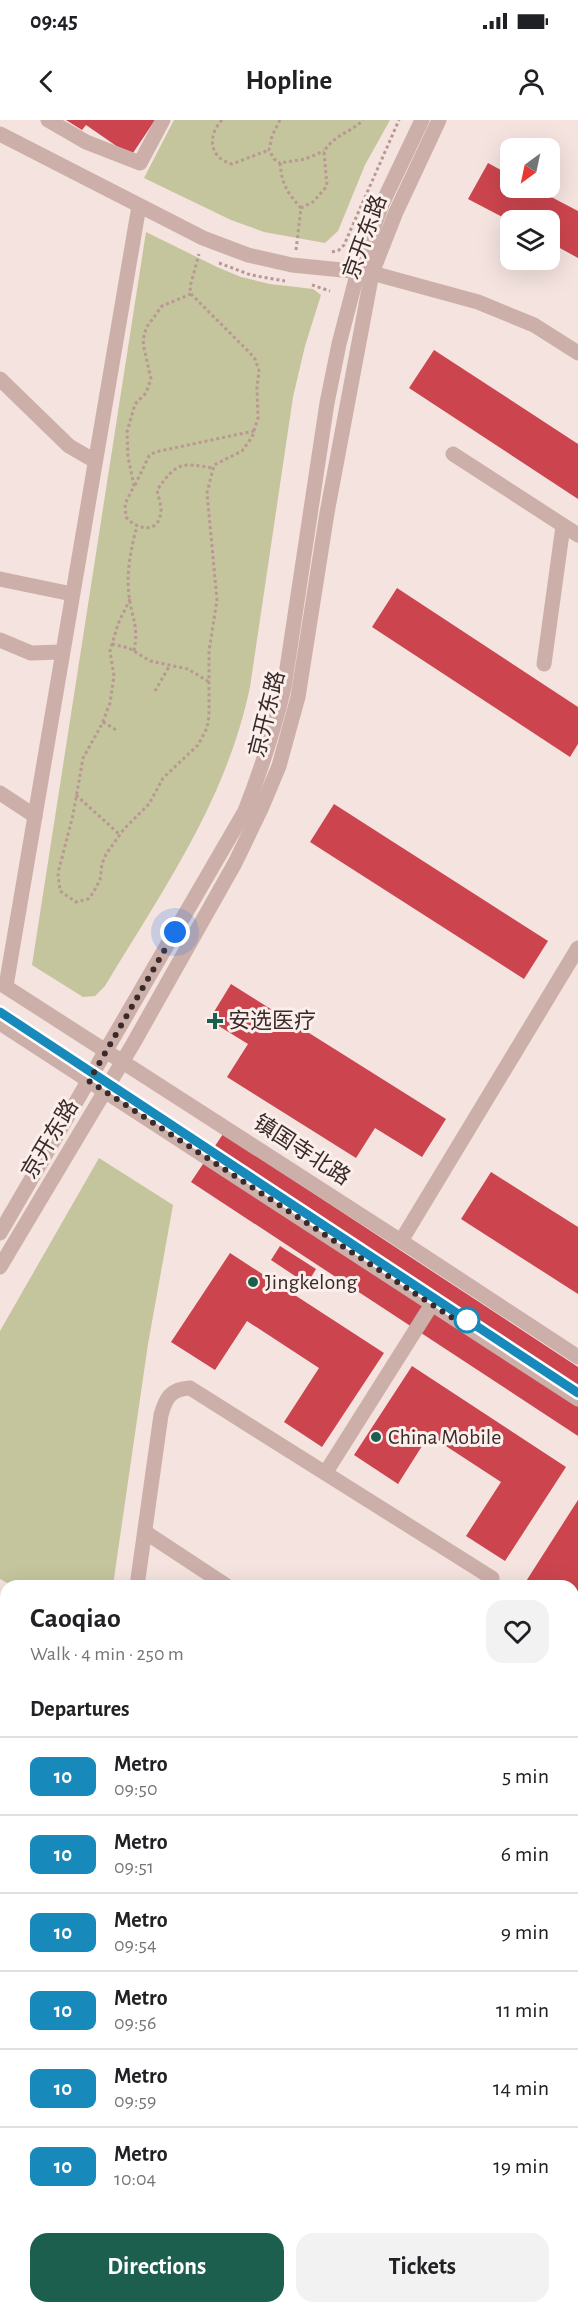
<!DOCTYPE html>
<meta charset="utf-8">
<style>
body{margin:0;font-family:"Alegreya Sans","Noto Sans SC",sans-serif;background:#f2f2f2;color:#202124;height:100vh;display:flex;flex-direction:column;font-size:22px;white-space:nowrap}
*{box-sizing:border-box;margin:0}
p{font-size:20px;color:#757577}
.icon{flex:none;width:33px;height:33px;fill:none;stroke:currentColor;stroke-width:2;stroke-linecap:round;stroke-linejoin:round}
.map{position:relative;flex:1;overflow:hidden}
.side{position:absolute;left:0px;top:1460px;width:579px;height:734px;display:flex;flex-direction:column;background:#fff;border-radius:18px 18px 0 0;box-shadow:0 6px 24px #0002}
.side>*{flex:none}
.badge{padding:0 12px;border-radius:9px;font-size:21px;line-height:39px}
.needle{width:39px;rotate:213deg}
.buttons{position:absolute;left:500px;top:18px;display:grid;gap:12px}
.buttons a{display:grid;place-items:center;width:60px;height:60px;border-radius:12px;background:#fff;box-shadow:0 6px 24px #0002;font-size:30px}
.you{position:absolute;width:30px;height:30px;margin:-15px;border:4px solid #fff;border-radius:50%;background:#1a73e8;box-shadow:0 0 0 9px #1a73e833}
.map>.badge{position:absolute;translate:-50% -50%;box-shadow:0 0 0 3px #fff}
h2{padding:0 30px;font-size:22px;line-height:54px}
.round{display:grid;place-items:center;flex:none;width:63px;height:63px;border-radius:18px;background:#f2f2f2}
.headline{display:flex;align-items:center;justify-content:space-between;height:102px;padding:0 30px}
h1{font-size:28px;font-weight:700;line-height:45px}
.cta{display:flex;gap:12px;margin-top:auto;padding:12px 30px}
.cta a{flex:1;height:69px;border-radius:18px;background:#1c5f4e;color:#fff;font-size:24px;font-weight:700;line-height:69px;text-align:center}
.cta a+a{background:#f2f2f2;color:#202124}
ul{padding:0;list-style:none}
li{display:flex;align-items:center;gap:18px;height:78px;padding:0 30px;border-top:2px solid #e0e0e0}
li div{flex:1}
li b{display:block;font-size:22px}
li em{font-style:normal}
li .badge{min-width:66px;font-weight:700;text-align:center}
.status{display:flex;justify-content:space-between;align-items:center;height:42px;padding:0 30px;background:#fff;direction:ltr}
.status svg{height:16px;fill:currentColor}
header{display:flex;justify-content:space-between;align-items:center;height:78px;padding:0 30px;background:#fff;font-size:27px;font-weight:700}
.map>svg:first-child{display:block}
.green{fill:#c4c49d}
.building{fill:#cc454e}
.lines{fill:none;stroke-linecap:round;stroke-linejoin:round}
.path{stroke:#b99893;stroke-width:3;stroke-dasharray:3 3;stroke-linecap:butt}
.minor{stroke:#cdafa9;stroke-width:15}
.line-casing{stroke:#fff;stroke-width:14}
.line{stroke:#178abb;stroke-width:9}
.walk{stroke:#3a2a29;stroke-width:6;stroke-dasharray:0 10.8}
.poi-dot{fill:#1c5f4e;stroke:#fbefec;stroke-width:2}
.stop-dot{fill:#fff;stroke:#178abb;stroke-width:3}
.labels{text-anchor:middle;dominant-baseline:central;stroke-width:6;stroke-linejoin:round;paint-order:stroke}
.street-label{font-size:22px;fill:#3a2a29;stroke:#fbefec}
.poi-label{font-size:22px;fill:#3a2a29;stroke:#fbefec;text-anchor:start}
</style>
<div class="status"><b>09:45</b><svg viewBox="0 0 49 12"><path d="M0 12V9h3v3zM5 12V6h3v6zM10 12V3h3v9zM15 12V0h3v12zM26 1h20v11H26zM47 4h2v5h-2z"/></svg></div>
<header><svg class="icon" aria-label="back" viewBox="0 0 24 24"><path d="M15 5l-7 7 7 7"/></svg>Hopline<svg class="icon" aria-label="person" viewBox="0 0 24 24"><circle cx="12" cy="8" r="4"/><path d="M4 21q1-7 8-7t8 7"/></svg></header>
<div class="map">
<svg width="578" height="2192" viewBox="0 0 578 2192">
<rect width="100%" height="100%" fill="#f4e3df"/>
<g class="green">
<polygon points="174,0 390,0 365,45 338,111 325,123 264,112 231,100 144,58"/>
<path d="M146 112 217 147 241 157 270 164 313 169 321 175 305 226 293 277 250 567C226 681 164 768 105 866L95 876 83 877 32 845Z"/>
<polygon points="99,1038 173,1085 148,1224 113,1465 11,1465 0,1459 0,1211"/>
<polygon points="0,1543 6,1547 6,1928 0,1935"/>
</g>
<g class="building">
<polygon points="66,0 155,0 131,36 86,5 82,10"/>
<polygon points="488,43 510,55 510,68 534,68 578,91 578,138 549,122 549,100 510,101 468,79"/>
<polygon points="434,230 578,324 578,379 409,268"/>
<polygon points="397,468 578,587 578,624 570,637 372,507"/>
<polygon points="334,684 548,821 524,859 310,722"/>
<polygon points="231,864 446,999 422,1037 375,1008 356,1038 227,957 248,924 209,900"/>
<polygon points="223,1014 578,1247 578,1316 191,1062"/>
<polygon points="491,1052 578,1107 578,1174 461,1099"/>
<polygon points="280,1126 316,1149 307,1164 271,1140"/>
<polygon points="230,1133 384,1233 322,1327 284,1302 319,1248 247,1201 215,1250 171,1222"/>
<polygon points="412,1246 566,1347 505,1441 466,1416 501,1362 429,1315 398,1364 354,1335"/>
<polygon points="578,1380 578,1586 573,1594 573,1466 523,1466"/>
<polygon points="578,1978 578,2192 537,2192 531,2187 573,2187 573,1984"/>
</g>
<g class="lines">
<g class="path">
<path d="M222 0C207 16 209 38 232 44L269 30"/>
<polyline points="280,0 272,16 269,30 274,39 280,43"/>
<path d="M301 88C287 72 282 65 280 43L305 39 324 31"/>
<path d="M296 130 301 88 313 82 327 66 324 31C338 12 349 14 363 0"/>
<polyline points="332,132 339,130 344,125 399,0"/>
<polyline points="219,143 251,155 285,161"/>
<polyline points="312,165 330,171"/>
<path d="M191 174 162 186 146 208 143 220 144 228 151 259 146 273 135 284 127 312 128 337 134 366 125 384 126 397C138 411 160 414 161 390 161 383 158 376 157 370 176 343 181 342 212 348"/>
<polyline points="135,365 149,336 155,332 254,311"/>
<polyline points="130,479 118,504 110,531 114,556 110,583 102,604 83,638 73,695 58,753 60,771 76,782 88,779 93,773 100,760 102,744 106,734 124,709 149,684 163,658 198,625 207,608 209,596 209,531 217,480 207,373 214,345 242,331 252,317 258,298 257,268 259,251 255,239 250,233 191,174 190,167 199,134"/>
<polyline points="112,524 129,528 150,541 188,549 209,562"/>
<path d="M134 531C139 506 132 499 129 476 126 454 131 427 137 406"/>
<polyline points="155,571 170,545"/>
<polyline points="103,602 118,611"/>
<polyline points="76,675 119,714"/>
</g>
<g class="minor">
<polyline points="48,0 86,22 140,43 163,0"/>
<polyline points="0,14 203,118 248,135 292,145 372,153 478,182 534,205 578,233"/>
<polyline points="0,259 69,326 95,341"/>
<polyline points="453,334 578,415"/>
<polyline points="0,459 72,474"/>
<polyline points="0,520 31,533 62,532"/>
<polyline points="544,544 563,406"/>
<polyline points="0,673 35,696"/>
<polyline points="0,863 401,1121 578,1237"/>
<polyline points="6,866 139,86"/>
<polyline points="0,903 578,1279"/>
<path d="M0 1113 245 691C261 650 274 610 284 568L327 283 339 224 358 151 383 82 422 0"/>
<polyline points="401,1121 578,828"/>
<polyline points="0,1147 133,924 235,743 261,689 279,646 298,577 327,393 372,153 396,92 439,0"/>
<polyline points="326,1352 432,1184"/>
<polyline points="145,1412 227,1466"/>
<path d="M137 1466 161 1295C166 1277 171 1269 190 1268L492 1458 487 1466"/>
<polyline points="0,1495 6,1499"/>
<polyline points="573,1660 578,1656"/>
<polyline points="573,1819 578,1811"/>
<polyline points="326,2187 328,2192"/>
</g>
</g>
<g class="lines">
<defs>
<polyline id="line" points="0,892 578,1273"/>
</defs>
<use href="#line" class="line-casing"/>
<use href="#line" class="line"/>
<polyline class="walk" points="175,812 89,961 468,1208 467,1200"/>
</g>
<g class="poi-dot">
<path d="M212 892h6v6h6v6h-6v6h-6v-6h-6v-6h6z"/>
<circle cx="253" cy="1162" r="6"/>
<circle cx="376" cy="1317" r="6"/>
</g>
<circle class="stop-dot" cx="467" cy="1200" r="12"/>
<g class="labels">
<g class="street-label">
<text transform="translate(365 117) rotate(-70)">京开东路</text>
<text transform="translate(267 594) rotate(-76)">京开东路</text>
<text transform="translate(50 1019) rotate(-59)">京开东路</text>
<text transform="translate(302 1030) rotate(33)">镇国寺北路</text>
</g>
<g class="poi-label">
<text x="228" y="901">安选医疗</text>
<text x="265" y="1162">Jingkelong</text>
<text x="388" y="1317">China Mobile</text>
</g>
</g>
</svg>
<div class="buttons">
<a><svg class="needle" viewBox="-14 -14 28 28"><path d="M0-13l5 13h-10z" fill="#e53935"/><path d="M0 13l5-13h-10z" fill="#757577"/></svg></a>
<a><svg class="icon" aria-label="layers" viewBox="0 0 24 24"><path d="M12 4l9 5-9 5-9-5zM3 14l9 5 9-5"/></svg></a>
</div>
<div class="you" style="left:175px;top:812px"></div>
<section class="side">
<div class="headline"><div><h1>Caoqiao</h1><p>Walk · 4 min · 250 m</p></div><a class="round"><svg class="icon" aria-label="heart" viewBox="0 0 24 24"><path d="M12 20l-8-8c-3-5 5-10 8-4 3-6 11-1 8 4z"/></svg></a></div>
<h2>Departures</h2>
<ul>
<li><span class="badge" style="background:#178abb;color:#fff">10</span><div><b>Metro</b><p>09:50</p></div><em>5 min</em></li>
<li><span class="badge" style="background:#178abb;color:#fff">10</span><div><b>Metro</b><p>09:51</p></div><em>6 min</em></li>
<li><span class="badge" style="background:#178abb;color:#fff">10</span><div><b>Metro</b><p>09:54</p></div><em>9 min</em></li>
<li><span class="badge" style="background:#178abb;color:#fff">10</span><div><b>Metro</b><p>09:56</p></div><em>11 min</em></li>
<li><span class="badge" style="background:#178abb;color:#fff">10</span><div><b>Metro</b><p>09:59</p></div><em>14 min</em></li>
<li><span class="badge" style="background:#178abb;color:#fff">10</span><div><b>Metro</b><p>10:04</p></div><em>19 min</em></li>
</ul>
<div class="cta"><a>Directions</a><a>Tickets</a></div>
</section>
</div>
